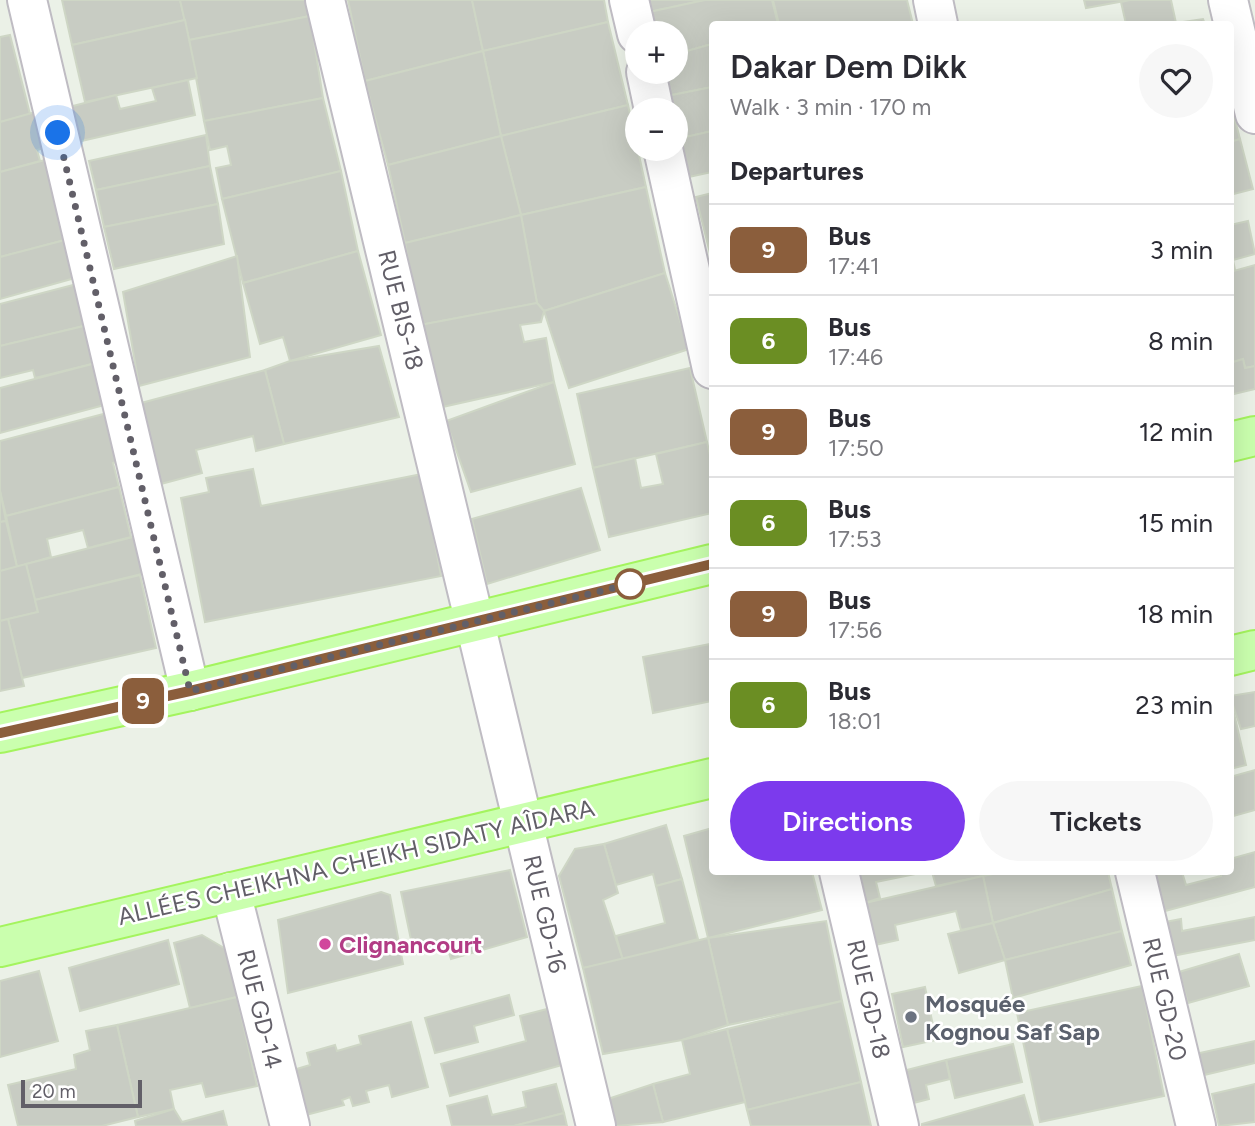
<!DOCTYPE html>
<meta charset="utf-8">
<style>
body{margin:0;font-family:Figtree,sans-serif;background:#f7f7f7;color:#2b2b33;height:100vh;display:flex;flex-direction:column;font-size:26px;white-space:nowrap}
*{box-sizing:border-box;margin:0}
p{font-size:23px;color:#7c7c81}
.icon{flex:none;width:38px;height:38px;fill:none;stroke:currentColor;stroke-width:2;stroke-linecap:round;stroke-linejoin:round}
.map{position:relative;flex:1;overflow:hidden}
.side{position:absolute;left:709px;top:21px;width:525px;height:854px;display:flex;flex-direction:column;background:#fff;border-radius:7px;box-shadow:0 7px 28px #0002}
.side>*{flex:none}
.badge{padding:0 14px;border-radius:10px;font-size:24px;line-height:46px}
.buttons{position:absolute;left:625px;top:21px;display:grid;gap:14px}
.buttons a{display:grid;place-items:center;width:63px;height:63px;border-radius:50%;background:#fff;box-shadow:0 7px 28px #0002;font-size:35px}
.scale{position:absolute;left:21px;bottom:18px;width:121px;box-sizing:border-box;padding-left:7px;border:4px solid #625f68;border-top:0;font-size:19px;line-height:24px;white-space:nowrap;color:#625f68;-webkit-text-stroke:5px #fff;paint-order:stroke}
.you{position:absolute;width:35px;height:35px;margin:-18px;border:5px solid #fff;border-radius:50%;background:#1a73e8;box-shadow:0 0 0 10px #1a73e833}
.map>.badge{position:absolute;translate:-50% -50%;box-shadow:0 0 0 4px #fff}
h2{padding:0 21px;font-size:26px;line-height:63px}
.round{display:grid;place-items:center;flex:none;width:74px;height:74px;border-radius:37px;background:#f7f7f7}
.headline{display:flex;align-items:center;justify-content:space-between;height:119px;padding:0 21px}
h1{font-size:33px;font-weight:600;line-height:52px}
.button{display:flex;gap:14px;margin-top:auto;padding:14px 21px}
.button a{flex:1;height:80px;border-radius:42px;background:#7c3aed;color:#fff;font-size:28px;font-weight:600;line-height:80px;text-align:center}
.button a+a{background:#f7f7f7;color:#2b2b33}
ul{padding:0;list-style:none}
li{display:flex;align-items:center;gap:21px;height:91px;padding:0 21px;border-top:2px solid #e1e1e2}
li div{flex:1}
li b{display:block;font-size:26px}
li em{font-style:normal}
li .badge{min-width:77px;font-weight:700;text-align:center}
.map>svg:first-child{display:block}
.building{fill:#c8ccc3;stroke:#ced6c5;stroke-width:2}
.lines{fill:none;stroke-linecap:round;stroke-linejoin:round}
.minor-casing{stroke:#bfbcc3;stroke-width:42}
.major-casing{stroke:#a4f45e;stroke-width:42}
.minor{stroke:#fff;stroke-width:38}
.major{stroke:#caffae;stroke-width:38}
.line-casing{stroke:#fff;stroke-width:16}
.line{stroke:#8b5e3c;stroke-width:10}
.walk{stroke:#625f68;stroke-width:7;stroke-dasharray:0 12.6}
.stop-dot{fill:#fff;stroke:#8b5e3c;stroke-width:3.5}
.hotel-dot{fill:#d1479c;stroke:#fff;stroke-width:2.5}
.worship-dot{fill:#6b7280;stroke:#fff;stroke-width:2.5}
.labels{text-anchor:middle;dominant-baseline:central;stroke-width:5;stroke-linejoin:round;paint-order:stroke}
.street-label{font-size:24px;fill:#625f68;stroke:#fff}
.hotel-label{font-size:24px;font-weight:bold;fill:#b23c85;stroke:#fff;text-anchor:start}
.worship-label{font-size:24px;font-weight:bold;fill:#5b616d;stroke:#fff;text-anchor:start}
</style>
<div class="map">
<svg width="1255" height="1126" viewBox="0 0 1255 1126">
<rect width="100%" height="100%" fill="#ebf1e7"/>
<g class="building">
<polygon points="62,0 180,0 185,20 72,45"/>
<polygon points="180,0 307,0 310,16 189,40"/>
<polygon points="348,0 472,0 483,51 365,81"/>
<polygon points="472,0 604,0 608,22 483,51"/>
<polygon points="647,0 705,0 649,12"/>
<polygon points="705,0 772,0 778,24 712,24 712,44 676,54 676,33 653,33 649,12"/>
<polygon points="773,0 907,0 913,24 779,24"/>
<polygon points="1084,0 1130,0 1086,8"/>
<polygon points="1130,0 1171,0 1176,23 1126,24 1121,2"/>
<polygon points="310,16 323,98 204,121 189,40"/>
<polygon points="1203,19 1205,24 1170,24 1176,23"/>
<polygon points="185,20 197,78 85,102 72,45"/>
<polygon points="608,22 628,105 501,136 483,51"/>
<polygon points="10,35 30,114 0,122 0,37"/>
<polygon points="712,44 712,87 667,96 661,72 676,72 676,54"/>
<polygon points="483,51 501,136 388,165 365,81"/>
<polygon points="188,80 195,115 77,142 69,107 116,95 120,109 156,101 152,88"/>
<polygon points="712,87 712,131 677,139 676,110 670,110 667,96"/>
<polygon points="323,98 341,171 222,199 216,168 231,165 227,146 210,150 204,121"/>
<polygon points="1230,100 1240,139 1230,142"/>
<polygon points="628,105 646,187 521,215 501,136"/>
<polygon points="39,111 48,147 37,150 40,161 0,172 0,122"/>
<polygon points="712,131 712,172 684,178 677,139"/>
<polygon points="206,135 210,166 96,190 89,161"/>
<polygon points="501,136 521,215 405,243 388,165"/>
<polygon points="1240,139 1253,189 1230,195 1230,142"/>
<polygon points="45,160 65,240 0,257 0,172"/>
<polygon points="210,166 218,204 104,227 96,190"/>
<polygon points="341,171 358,251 243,283 222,199"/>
<polygon points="646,187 665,273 544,311 537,303 521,215"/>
<polygon points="712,193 712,257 711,257 696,197"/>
<polygon points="218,204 224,244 114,269 104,227"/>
<polygon points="521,215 537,303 420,325 405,243"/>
<polygon points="1248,221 1255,254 1233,260 1235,270 1230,272 1230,225"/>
<polygon points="65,240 75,278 0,299 0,257"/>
<polygon points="358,251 381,335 290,361 283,337 260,344 243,283"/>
<polygon points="237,256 250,357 139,386 123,292"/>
<polygon points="1255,265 1255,366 1245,368 1243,359 1230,363 1230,272"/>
<polygon points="665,273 689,349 569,388 544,311"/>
<polygon points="77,284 88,325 0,346 0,304"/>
<polygon points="537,303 544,311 541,322 520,325 524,342 546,338 554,382 438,408 420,325"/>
<polygon points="88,325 96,363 35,378 33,370 0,378 0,346"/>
<polygon points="379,346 399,417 284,444 265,370 290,361"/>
<polygon points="1243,359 1245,368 1255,366 1255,389 1230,395 1230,363"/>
<polygon points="96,363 108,404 0,433 0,388"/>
<polygon points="690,368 707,442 593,468 577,394"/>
<polygon points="265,370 284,444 256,451 253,436 196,450 202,473 161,484 141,403"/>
<polygon points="554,382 575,464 471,492 446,421"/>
<polygon points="111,412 124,460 113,463 119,487 6,516 0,491 0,441"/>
<polygon points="707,442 712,463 712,513 609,537 593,468 635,458 641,488 663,484 656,454"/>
<polygon points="253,469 261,506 422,474 441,576 205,622 181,498 209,492 206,478"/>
<polygon points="119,487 131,537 88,548 83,530 47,539 51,557 17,567 6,516"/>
<polygon points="581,488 600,550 487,584 472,519"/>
<polygon points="0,491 6,521 0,522"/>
<polygon points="6,521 17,567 0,571 0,522"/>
<polygon points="141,535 150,572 35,600 26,564"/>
<polygon points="26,564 38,612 0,621 0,571"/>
<polygon points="140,575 156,648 22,678 8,619 38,612 35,600"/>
<polygon points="8,619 24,686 0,691 0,621"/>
<polygon points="710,644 712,701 653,713 643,657"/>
<polygon points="1255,692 1255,726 1241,729 1230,696"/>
<polygon points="1230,696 1246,765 1230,769"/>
<polygon points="1255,770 1255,810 1230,817 1230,777"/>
<polygon points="666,825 682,879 656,886 653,874 616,885 604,844"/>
<polygon points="712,828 712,872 812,872 822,910 708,938 684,836"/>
<polygon points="604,844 618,893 603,900 623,960 583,968 559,876 575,849"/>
<polygon points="1255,852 1255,887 1154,914 1144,875 1182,872 1186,885 1221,876 1220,872 1230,872 1230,859"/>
<polygon points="510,870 527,937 451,959 447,946 414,954 401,892"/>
<polygon points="857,872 925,872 876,882 880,898 865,903"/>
<polygon points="932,872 982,872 983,876 936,886"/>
<polygon points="1002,872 1108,872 1112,889 993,923 983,876"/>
<polygon points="983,876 993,923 961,930 956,911 895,925 898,940 875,945 865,903"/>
<polygon points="682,879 698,939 623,960 616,936 665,923 656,886"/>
<polygon points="1112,889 1122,931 1005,960 993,923"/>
<polygon points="381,892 390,895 403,964 288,993 278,920"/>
<polygon points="1255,917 1255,940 1172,956 1165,922 1181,919 1182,931"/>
<polygon points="826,921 842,1001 728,1025 708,938"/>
<polygon points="993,923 1005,960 959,973 948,934"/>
<polygon points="1122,931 1131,965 1013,998 1005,960"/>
<polygon points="202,935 231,952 237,997 190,1008 174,943"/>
<polygon points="708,938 728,1025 682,1040 603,1054 583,968"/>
<polygon points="168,940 179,984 80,1011 69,968"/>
<polygon points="1239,954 1249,986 1188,1003 1179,972"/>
<polygon points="39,971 58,1041 0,1057 0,981"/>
<polygon points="1142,986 1164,1096 1040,1122 1017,1013"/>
<polygon points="925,987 936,1040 903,1047 892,994"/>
<polygon points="509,995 514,1015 474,1026 478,1042 435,1053 425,1018"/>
<polygon points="237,997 257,1086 206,1097 202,1083 170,1090 174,1109 138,1117 117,1025"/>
<polygon points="842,1001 861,1082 747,1110 727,1029"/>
<polygon points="547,1009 562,1065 450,1096 441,1064 526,1041 520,1016"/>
<polygon points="411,1022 428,1087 392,1097 389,1085 366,1091 369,1102 353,1106 350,1097 342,1100 344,1105 302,1116 290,1071 310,1065 307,1053 335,1045 337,1051 361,1044 359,1036"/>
<polygon points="117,1025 138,1117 102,1126 18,1126 8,1085 76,1069 74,1055 90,1050 86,1031"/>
<polygon points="727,1029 745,1102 663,1122 653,1084 690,1074 682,1040"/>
<polygon points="1255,1041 1255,1063 1200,1076 1195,1054"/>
<polygon points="1013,1044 1022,1082 955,1098 946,1060"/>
<polygon points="946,1060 950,1079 926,1085 929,1099 906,1105 899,1072"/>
<polygon points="861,1082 871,1126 751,1126 747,1110"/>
<polygon points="556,1084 564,1113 514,1126 452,1126 447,1106 487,1096 492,1115 526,1107 523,1092"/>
<polygon points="653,1084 663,1122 616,1126 608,1099"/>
<polygon points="1255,1084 1255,1122 1219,1126 1212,1094"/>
<polygon points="1024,1095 1033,1126 922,1126 922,1124"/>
<polygon points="174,1109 182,1122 223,1111 227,1126 136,1126 135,1121"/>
<polygon points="564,1113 567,1126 514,1126"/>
</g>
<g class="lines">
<defs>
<g id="minor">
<polyline points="27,0 190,691"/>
<polyline points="325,0 596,1126"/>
<polyline points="629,0 637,34"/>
<polyline points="933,0 938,24"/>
<polyline points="1228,0 1255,114"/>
<polyline points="646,72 654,110"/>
<polyline points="663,149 712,369"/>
<polyline points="839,872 899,1126"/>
<polyline points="1135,872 1196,1126"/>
<polyline points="231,892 290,1126"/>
</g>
<g id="major">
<polyline points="1230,442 1255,436"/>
<polyline points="1230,656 1255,650"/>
<polyline points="0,733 190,691 712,564"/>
<polyline points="0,947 712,778"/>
</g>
</defs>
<use href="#minor" class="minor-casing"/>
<use href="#major" class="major-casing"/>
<use href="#minor" class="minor"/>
<use href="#major" class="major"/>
</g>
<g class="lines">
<defs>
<polyline id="line" points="0,733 190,691 712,564"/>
</defs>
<use href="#line" class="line-casing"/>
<use href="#line" class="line"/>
<polyline class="walk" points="58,133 190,691 634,583 630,584"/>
</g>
<circle class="stop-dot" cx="630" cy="584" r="14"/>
<circle class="hotel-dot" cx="325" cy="944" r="7"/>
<circle class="worship-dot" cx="911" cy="1017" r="7"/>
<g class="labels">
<g class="street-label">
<text transform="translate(401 310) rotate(76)">RUE BIS-18</text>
<text transform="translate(356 862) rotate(-13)">ALLÉES CHEIKHNA CHEIKH SIDATY AÎDARA</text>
<text transform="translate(545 914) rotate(77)">RUE GD-16</text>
<text transform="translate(869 999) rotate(77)">RUE GD-18</text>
<text transform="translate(1165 999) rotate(77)">RUE GD-20</text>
<text transform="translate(260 1009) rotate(76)">RUE GD-14</text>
</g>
<g class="hotel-label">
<text x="339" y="944">Clignancourt</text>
</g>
<g class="worship-label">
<text x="925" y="1003">Mosquée<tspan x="925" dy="28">Kognou Saf Sap</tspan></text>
</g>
</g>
</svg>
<div class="buttons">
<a>+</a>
<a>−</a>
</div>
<div class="scale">20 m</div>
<div class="you" style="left:58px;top:133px"></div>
<b class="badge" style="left:143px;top:701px;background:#8b5e3c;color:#fff">9</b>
<section class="side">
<div class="headline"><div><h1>Dakar Dem Dikk</h1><p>Walk · 3 min · 170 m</p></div><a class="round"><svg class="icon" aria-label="heart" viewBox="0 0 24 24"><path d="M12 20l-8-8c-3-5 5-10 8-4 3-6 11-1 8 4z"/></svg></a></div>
<h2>Departures</h2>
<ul>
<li><span class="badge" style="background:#8b5e3c;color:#fff">9</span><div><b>Bus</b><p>17:41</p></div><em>3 min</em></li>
<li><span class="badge" style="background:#6b8e23;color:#fff">6</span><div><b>Bus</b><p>17:46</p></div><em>8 min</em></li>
<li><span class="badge" style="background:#8b5e3c;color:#fff">9</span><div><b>Bus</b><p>17:50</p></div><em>12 min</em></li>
<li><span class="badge" style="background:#6b8e23;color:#fff">6</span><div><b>Bus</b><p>17:53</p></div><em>15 min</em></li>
<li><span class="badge" style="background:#8b5e3c;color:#fff">9</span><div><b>Bus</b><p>17:56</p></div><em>18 min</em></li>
<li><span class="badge" style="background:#6b8e23;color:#fff">6</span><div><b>Bus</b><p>18:01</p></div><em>23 min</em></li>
</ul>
<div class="button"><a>Directions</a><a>Tickets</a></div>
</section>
</div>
